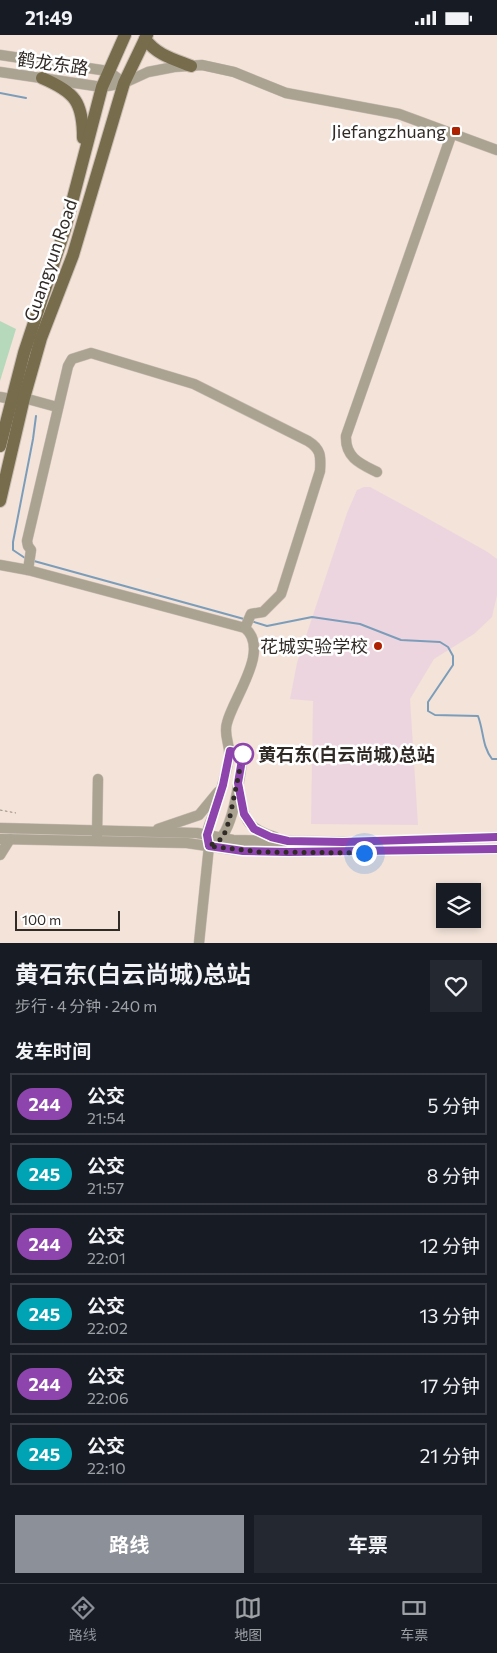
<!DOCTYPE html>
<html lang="zh">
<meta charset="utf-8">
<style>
body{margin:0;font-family:Commissioner,"Noto Sans SC",sans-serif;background:#242831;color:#f1f3f6;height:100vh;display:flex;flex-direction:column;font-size:19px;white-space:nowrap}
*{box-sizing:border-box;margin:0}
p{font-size:16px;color:#9ea1a6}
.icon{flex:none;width:28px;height:28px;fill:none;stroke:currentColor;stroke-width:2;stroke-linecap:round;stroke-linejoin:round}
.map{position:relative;height:908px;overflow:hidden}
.panel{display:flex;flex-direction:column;background:#171b24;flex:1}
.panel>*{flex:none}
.badge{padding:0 10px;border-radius:16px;font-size:18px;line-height:32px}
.tools{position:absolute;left:436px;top:848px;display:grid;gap:10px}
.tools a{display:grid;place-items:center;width:45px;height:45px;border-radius:0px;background:#171b24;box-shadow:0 2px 8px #0003;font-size:25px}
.scale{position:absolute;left:15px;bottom:12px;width:105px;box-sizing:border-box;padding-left:5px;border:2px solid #312b27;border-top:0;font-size:14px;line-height:18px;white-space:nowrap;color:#312b27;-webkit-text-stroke:4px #fff;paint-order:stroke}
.you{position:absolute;width:25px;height:25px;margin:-12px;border:4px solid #fff;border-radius:50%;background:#1a73e8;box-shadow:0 0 0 8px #1a73e833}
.map>.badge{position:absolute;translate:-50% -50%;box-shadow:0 0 0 2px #fff}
h2{padding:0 15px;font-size:19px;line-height:45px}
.round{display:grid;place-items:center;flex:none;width:52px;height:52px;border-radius:0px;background:#242831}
.overview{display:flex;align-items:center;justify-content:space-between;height:85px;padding:0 15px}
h1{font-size:24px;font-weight:700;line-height:38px}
.action{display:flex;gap:10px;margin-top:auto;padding:10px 15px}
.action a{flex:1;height:58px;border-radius:0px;background:#8c9099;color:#fff;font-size:20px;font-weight:700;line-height:58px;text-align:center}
.action a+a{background:#242831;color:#f1f3f6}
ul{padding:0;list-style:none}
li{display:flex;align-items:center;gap:15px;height:62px;margin:0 10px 8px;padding:0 5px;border:2px solid #363941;border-radius:0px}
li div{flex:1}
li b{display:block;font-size:19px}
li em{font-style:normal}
li .badge{min-width:55px;font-weight:700;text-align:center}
.status{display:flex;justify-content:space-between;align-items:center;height:35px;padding:0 25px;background:#171b24;direction:ltr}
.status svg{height:14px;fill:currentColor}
.tabs{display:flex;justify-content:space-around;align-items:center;height:70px;border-top:1px solid #363941;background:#171b24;font-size:14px;color:#9ea1a6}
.tabs a{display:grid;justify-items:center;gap:2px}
.tabs .on{color:#8c9099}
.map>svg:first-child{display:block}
.education{fill:#edd5df}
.green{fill:#b7d9bb}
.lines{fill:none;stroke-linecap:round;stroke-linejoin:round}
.stream{stroke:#7c9dba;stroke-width:2}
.minor-casing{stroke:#ccbeb5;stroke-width:11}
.major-casing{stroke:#ccbeb5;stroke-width:14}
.path{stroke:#958982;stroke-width:1;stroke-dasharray:2.5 2.5;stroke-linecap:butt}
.minor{stroke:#aaa392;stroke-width:10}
.major{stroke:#776c4c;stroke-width:12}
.line-casing{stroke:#fff;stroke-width:11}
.line{stroke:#8e44ad;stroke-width:8}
.walk{stroke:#312b27;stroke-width:5;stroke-dasharray:0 9}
.poi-dot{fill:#ad2000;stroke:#fff;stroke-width:2}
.stop-dot{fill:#fff;stroke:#8e44ad;stroke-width:2.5}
.labels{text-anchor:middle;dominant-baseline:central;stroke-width:5;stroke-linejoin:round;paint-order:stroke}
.street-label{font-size:18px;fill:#312b27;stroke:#fff}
.poi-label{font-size:18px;fill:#312b27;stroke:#fff;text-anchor:end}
.stop-label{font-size:18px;font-weight:bold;fill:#312b27;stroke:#fff;text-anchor:start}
</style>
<div class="status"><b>21:49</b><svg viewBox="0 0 49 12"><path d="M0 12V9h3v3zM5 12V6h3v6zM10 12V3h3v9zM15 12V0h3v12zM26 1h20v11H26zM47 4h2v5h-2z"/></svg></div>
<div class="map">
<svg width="497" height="908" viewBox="0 0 497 908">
<rect width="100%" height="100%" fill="#f3e3d9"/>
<polygon class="education" points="364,452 370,452 416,477 486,516 497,524 497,560 492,582 474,599 434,624 410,664 418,790 311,789 313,666 290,664 297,628 347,478 357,455"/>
<polygon class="green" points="0,286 16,294 0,346"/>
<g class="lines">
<g class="stream">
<polyline points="0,58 26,63"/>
<polyline points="25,523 13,515 13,507 33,404 36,381"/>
<polyline points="34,526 244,584"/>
<path d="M251 586 267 591 312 582 360 589 401 605 440 607 448 612 453 621V630L428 667V676L435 680 478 681C484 697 482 711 492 724H497"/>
</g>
<defs>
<g id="minor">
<polyline points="0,20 108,36 124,48"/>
<polyline points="0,37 102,52 124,48 148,37 174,32 202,30 234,37 286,58 399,79 497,115"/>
<polyline points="0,362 11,364"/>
<polyline points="24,363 57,372"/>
<path d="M377 437C361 429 345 423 346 401L452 98"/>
<path d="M0 530 28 535 245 593C271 615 233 663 227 688 223 700 231 711 229 722 226 741 220 759 214 778 212 784 207 793 207 800 207 803 209 808 209 811L199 908"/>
<path d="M28 535 31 515 28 511 27 506 68 331 72 324 91 318 194 349 308 406C321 414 321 421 320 436L281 559 263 577 251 579 245 593"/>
<path d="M239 755C244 783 245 793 275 802"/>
<polyline points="0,793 197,798 233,805 287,806 374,807 497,802"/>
<polyline points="158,794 199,780 218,757"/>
<polyline points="97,801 98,744"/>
<polyline points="0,804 187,808 235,815 288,817 497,814"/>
<path d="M217 806C234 796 240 739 243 719L230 716"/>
<polyline points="0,820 10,804"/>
</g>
<g id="major">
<path d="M145 4C157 20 173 24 191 31"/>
<path d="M42 43C75 57 83 67 83 103"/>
<polyline points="0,411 24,318 65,194 102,52 125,0"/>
<polyline points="0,466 24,363 41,303 73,220 124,48 147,0"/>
</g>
</defs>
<use href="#minor" class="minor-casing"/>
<use href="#major" class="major-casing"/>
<polyline class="path" points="0,775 16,778"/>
<use href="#minor" class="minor"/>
<use href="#major" class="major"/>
</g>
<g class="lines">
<defs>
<polyline id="line" points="497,802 343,807 288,806 271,802 254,794 244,779 238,748 243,719 230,716 223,750 207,800 209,811 243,816 288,817 497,814"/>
</defs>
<use href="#line" class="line-casing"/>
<use href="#line" class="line"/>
<polyline class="walk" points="243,719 229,786 223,803 209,811 260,817 364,818"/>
</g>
<g class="poi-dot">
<rect x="451" y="91" width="10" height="10" rx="2.5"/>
<circle cx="378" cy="611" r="5"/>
</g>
<circle class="stop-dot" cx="243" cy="719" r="10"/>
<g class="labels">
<g class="street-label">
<text transform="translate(53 28) rotate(8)">鹤龙东路</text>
<text transform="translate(50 225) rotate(-71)">Guangyun Road</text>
</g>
<g class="poi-label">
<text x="446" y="96">Jiefangzhuang</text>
<text x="368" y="611">花城实验学校</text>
</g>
<g class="stop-label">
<text x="258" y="719">黄石东(白云尚城)总站</text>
</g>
</g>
</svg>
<div class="tools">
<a><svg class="icon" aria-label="layers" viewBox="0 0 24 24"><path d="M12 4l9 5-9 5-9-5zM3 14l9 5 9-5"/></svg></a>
</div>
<div class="scale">100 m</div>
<div class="you" style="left:364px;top:818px"></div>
</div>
<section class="panel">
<div class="overview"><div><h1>黄石东(白云尚城)总站</h1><p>步行 · 4 分钟 · 240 m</p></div><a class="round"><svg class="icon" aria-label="heart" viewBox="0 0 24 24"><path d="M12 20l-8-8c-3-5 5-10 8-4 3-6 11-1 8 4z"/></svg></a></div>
<h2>发车时间</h2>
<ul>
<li><span class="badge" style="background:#8e44ad;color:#fff">244</span><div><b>公交</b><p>21:54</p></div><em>5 分钟</em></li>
<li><span class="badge" style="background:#00a3b4;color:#fff">245</span><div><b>公交</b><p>21:57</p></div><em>8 分钟</em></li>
<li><span class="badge" style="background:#8e44ad;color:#fff">244</span><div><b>公交</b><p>22:01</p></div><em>12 分钟</em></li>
<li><span class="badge" style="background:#00a3b4;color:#fff">245</span><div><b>公交</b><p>22:02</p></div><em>13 分钟</em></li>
<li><span class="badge" style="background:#8e44ad;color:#fff">244</span><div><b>公交</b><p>22:06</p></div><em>17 分钟</em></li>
<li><span class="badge" style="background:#00a3b4;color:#fff">245</span><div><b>公交</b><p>22:10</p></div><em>21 分钟</em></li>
</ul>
<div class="action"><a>路线</a><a>车票</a></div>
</section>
<nav class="tabs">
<a class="on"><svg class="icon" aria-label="directions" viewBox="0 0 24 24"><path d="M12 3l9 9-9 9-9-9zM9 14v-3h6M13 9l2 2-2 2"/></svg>路线</a>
<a><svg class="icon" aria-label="map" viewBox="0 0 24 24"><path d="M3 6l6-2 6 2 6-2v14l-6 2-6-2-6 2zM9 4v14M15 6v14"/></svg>地图</a>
<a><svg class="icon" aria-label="tickets" viewBox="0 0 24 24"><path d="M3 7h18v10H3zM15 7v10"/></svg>车票</a>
</nav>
